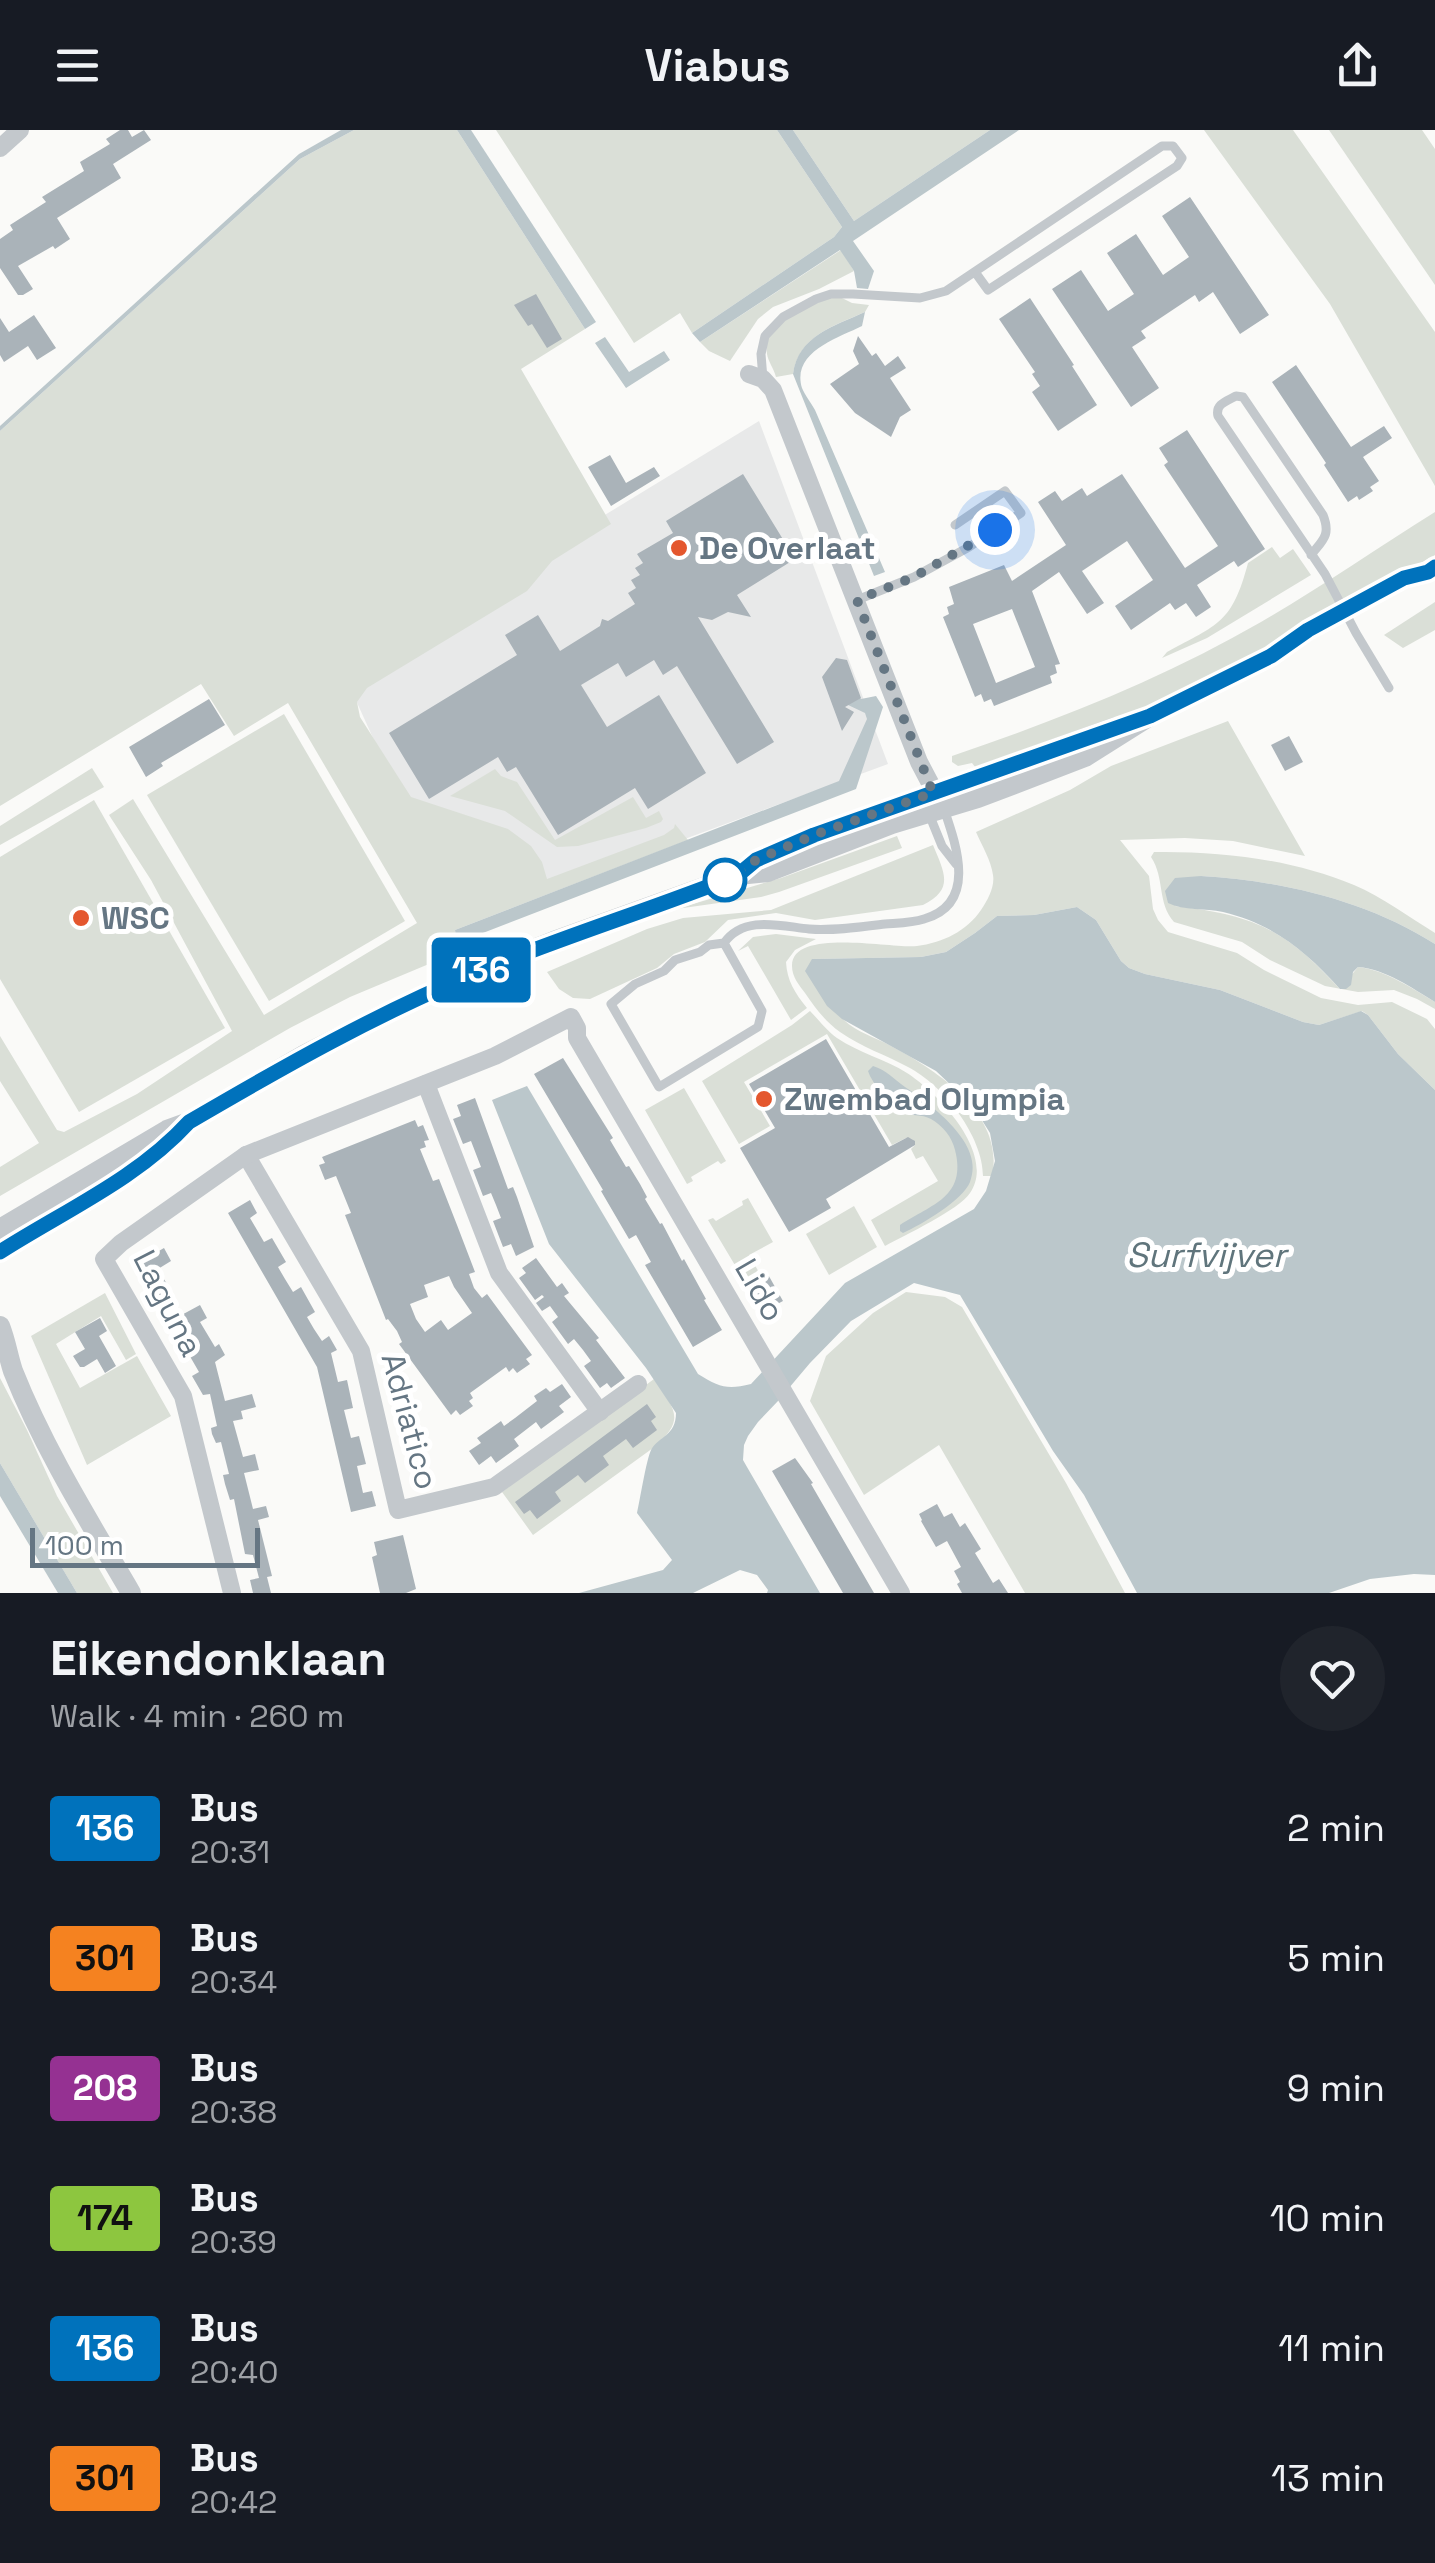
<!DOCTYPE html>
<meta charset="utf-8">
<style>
body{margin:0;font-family:"Space Grotesk",sans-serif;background:#20242c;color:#f1f3f6;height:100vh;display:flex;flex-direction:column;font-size:38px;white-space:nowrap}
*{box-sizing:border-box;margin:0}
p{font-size:32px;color:#9ea1a6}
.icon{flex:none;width:55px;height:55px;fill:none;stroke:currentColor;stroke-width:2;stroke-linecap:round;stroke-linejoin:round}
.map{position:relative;height:1463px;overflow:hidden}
.drawer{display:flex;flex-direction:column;background:#171b24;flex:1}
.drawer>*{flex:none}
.badge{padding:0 20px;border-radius:8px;font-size:35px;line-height:65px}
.scale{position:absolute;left:30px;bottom:25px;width:230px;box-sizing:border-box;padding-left:10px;border:5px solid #657683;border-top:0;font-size:28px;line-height:35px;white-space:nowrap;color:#657683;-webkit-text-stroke:8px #fff;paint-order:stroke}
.you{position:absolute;width:50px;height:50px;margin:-25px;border:8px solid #fff;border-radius:50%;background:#1a73e8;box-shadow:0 0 0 15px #1a73e833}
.map>.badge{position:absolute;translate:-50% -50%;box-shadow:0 0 0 5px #fff}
.round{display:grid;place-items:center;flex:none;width:105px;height:105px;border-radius:52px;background:#20242c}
.overview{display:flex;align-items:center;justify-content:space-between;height:170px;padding:0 50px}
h1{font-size:48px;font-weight:700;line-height:75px}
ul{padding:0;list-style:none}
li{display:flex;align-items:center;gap:30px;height:130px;padding:0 50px}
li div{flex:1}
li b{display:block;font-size:38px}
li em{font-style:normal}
li .badge{min-width:110px;font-weight:700;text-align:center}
header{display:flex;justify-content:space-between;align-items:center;height:130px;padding:0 50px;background:#171b24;font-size:45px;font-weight:700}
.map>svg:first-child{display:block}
.built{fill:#e8e9e9}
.green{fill:#dadfd7}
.water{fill:#bbc7cb}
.building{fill:#aab3b9;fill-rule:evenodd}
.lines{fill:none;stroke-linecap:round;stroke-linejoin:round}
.service{stroke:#c3c8cc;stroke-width:9}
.minor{stroke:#c3c8cc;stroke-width:18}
.tertiary{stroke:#c3c8cc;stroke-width:20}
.line-casing{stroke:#fff;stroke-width:22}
.line{stroke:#0072bc;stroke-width:15}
.walk{stroke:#657683;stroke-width:10;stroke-dasharray:0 18}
.poi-dot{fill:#e4572e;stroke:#fff;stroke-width:4}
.stop-dot{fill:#fff;stroke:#0072bc;stroke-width:5}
.labels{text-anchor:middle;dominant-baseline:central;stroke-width:10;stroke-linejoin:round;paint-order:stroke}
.poi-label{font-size:32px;font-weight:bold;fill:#657683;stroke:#fff;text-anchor:start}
.street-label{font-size:32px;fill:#657683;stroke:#fff}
.water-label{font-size:35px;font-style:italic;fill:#60757c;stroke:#fff}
</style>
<header><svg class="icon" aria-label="menu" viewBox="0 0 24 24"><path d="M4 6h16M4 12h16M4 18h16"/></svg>Viabus<svg class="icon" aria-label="share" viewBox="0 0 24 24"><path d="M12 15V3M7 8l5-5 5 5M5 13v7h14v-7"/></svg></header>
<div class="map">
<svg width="1435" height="1463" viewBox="0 0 1435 1463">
<rect width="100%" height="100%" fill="#fafaf8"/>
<polygon class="built" points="759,291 888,634 457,793 344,544"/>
<g class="green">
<polygon points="354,0 457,0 585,199 521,239 611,394 552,431 527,461 367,558 357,572 360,587 411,667 508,699 531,716 542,732 547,749 664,705 674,698 675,694 688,710 455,800 460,821 350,867 290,898 0,1066 0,1037 39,1013 0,951 0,906 57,1000 64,1002 137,964 232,901 151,750 109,685 133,669 264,885 417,793 288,573 234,606 201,554 0,676 0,301 300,29"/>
<polygon points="496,0 777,0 842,97 834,107 692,203 680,183 634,213"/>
<polygon points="793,0 990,0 854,91"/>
<polygon points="1204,0 1293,0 1435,202 1435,356 1330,174"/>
<polygon points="1329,0 1422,0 1435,19 1435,155"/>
<polygon points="841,120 854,141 819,159 773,177 758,189 730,231 709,221 700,212"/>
<path d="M836 165 852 173 869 175 865 182C833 196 799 206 793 244L776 247C774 239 768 231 767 224 761 190 814 175 836 165Z"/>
<path d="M1435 382V425L1235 537 1188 560 1128 587 979 642 972 633 958 636 952 632V626C1058 590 1164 548 1261 492 1320 458 1377 418 1435 382Z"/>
<path d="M1272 417 1280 428 1293 419 1311 445 1207 508 1162 528 1167 522C1219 494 1232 493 1248 433Z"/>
<polygon points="1435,472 1435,500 1403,518 1384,505"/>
<polygon points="284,584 405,791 269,871 147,665"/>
<path d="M1228 591 1305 726 1233 711 1185 708 1120 710 1149 746 1153 779 1158 790 1168 802 1237 823 1264 840 1321 868 1358 875 1392 872 1427 889 1435 899V960L1398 924 1368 885 1362 881 1319 895 1303 892 1220 860 1145 844 1129 838 1121 831 1096 790 1077 777 1034 785 997 786 975 803 946 822 921 827 812 829C819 843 834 881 844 890 856 902 877 908 891 916 938 941 1005 985 992 1046H983C983 1006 943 955 908 937 886 925 861 917 840 902 826 892 815 878 805 863 799 855 792 847 792 836 791 797 893 819 917 816 942 813 967 801 981 780 988 770 995 756 993 745 991 730 982 716 976 702L1070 660 1111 636Z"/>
<polygon points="92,638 104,657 0,715 0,696"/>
<polygon points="495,639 501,646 517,652 555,710 633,667 646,688 659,681 663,689 661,692 646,698 578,716 557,717 505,681 450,666"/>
<polygon points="94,670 225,898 79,982 0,849 0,727"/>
<polygon points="897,706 902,718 779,762 761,767 676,779 781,748"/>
<path d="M933 715C944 742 955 759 923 775L815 790 776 783 728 790 705 812 674 824 657 838 590 869 573 868 559 859 547 842 647 799 683 788 771 780Z"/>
<path d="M1154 722C1220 721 1291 729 1354 755 1382 767 1409 787 1435 803V814C1365 770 1283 751 1201 746L1175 776C1255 785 1286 800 1340 859L1358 837C1386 840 1411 858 1435 872V879L1417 869 1394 860 1358 862 1325 856 1270 830 1242 812 1174 792C1157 773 1165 748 1151 727Z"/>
<path d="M776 804 816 809 795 820 786 832C787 851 795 863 807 878L791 890 748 816 738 821 753 807Z"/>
<path d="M810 881C819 890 827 901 837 908 859 923 885 929 907 943 937 962 997 1024 970 1063 959 1080 905 1105 885 1116L871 1090 938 1051 923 1026 916 1029 911 1019 915 1015 912 1009 906 1008 892 1015 827 904 744 952 770 996 739 1014 702 951 792 895Z"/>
<polygon points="684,958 726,1031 721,1034 718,1031 691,1047 693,1051 687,1054 645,980"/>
<polygon points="748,1068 773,1112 749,1125 760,1144 745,1152 708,1090 713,1088 716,1091 743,1075 742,1071"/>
<polygon points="854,1076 877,1117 829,1145 806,1104"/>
<polygon points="906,1162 945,1167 962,1177 1066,1353 1125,1463 1025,1463 939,1315 864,1365 810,1271 826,1226 873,1183"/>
<polygon points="105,1163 136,1224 126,1230 101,1186 56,1214 80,1258 137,1226 171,1286 87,1335 31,1206"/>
<polygon points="0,1248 27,1300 57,1366 113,1463 77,1463 0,1333"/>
<path d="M654 1249C676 1281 686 1290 653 1318L533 1405 502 1362Z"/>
</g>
<g class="water">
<polygon points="341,0 354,0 300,29 0,301 0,296 299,24"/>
<polygon points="457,0 471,0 596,192 585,199"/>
<polygon points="777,0 793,0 854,91 990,0 1019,0 853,111 874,141 868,159 857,158 854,141 840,120 700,212 692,203 834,107 842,97"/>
<path d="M865 182 862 196C838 208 791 222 802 258 805 265 811 273 815 280L885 442 874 446 793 244C798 206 834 196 865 182Z"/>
<polygon points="605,207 629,242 664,221 670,230 626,258 595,213"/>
<polygon points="852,558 861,569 876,566 883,577 856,659 457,813 455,800 839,651 867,589 865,583 846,574"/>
<path d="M1201 746C1283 751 1365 770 1435 814V872C1412 858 1385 839 1358 837L1353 842 1351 855 1346 859H1340C1306 821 1273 794 1223 782 1205 778 1184 781 1168 773L1165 761 1175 748Z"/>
<path d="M1077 777 1096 790 1121 831 1129 838 1145 844 1220 860 1303 892 1319 895 1361 881 1368 885 1398 924 1435 960V1445L1414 1444 1370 1449 1329 1463H1137L1084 1365 1053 1321 960 1165 914 1153 851 1191 810 1233 778 1271 758 1292 748 1306 744 1315 743 1330 747 1337 820 1463H767L768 1460 757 1445 740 1440 693 1463H579L663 1440 672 1430 637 1383C640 1370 646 1331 651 1320 659 1306 676 1306 676 1283L646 1238 549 1114 492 970 527 956 698 1244C719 1257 727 1260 751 1254L845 1153 974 1079 986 1061 995 1031 990 1003 973 976 936 941 842 889 827 876 805 841 812 829 921 827 946 822 975 803 997 786 1034 785Z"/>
<path d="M873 936C886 940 894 949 905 957 931 975 986 1014 970 1052 963 1070 921 1095 903 1103L900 1101V1095C932 1074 967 1067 955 1020 952 1007 943 996 931 989 922 984 910 986 900 982 887 976 877 958 870 946L868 941Z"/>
<polygon points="0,1333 77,1463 58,1463 0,1366"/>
</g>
<g class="building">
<polygon points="120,0 128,0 132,7 144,0 151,10 113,34 121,48 57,88 70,109 55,119 53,116 18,136 33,159 23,165 18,165 0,138 0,109 13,100 10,95 46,72 42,67 84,41 80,32 110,14 106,9"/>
<polygon points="1190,67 1269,185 1240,204 1213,162 1199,172 1195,165 1141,201 1146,208 1132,217 1159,258 1131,277 1052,159 1081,140 1108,181 1134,164 1107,123 1136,104 1163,145 1189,127 1162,86"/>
<polygon points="536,164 562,209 547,218 532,194 528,196 514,175"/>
<polygon points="1030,168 1074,235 1072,236 1097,275 1058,301 1032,262 1040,256 1032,244 1035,242 999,189"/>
<polygon points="34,185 56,218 37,230 28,216 4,232 0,225 0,188 9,202"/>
<polygon points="858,206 872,226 876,223 885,236 898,226 906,238 890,248 911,280 900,287 891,307 855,283 830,254 859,234 853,221"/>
<polygon points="1296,235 1351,317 1384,296 1392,308 1363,327 1379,351 1370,357 1373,361 1359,370 1357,366 1348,372 1324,335 1326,333 1272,252"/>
<path d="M1187 300 1265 419 1238 437 1234 431 1197 455 1211 477 1196 487 1186 473 1175 480 1170 473 1131 500 1115 476 1153 450 1127 411 1082 441 1104 473 1087 484 1059 442 1032 461 1060 534 1055 535 1057 543 1050 546 1052 553 994 576 991 569 984 572 981 564 975 567 943 487 949 484 947 477 954 474 949 457 1004 435 1012 451 1066 415 1038 372 1055 361 1062 371 1082 358 1087 366 1122 344 1185 438 1218 416 1164 335 1168 332 1159 318ZM1012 479 1035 537 996 553 973 494Z"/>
<polygon points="610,325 626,353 654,337 660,346 611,376 588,337"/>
<polygon points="743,344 795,429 737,465 751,487 728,482 712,490 698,487 774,612 737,634 677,536 663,545 654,530 626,547 618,533 581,555 607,597 659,565 706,643 648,679 635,658 558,705 516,637 507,642 498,627 429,669 389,603 517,525 505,505 538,485 560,521 600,496 602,489 608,491 635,474 628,463 636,458 631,450 640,445 635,438 643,433 637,424 673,403 666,391"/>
<polygon points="836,528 847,530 861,568 845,577 854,582 842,601 822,547"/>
<polygon points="209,569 225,595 161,633 163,636 146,647 129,617"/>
<polygon points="1289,606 1303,632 1285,641 1271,615"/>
<polygon points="826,909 889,1017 908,1007 915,1011 915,1015 826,1069 831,1078 789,1102 740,1018 775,998 749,954"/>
<polygon points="563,928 613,1008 610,1010 626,1037 629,1036 640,1054 647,1067 645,1069 660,1094 662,1093 682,1131 684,1129 706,1169 704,1170 722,1200 693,1217 645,1135 651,1132 636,1105 629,1109 601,1061 603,1060 534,944"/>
<polygon points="475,968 508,1059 513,1057 517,1067 534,1117 516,1126 511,1114 503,1117 493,1091 501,1088 496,1075 491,1063 483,1066 473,1040 481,1037 471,1011 463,1014 453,989 461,986 457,975"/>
<path d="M415 990 418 997 423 995 429 1010 424 1011 426 1017 420 1019 433 1051 439 1049 457 1095 475 1142 469 1144 474 1158 482 1168 487 1164 532 1225 526 1229 530 1234 517 1243 513 1238 509 1242 506 1237 470 1263 473 1268 469 1271 473 1276 460 1285 456 1280 451 1285 399 1214 402 1212 397 1201 388 1189 386 1190 345 1085 351 1083 336 1046 325 1050 319 1035 325 1033 322 1027ZM449 1146 454 1157 472 1183 448 1200 441 1190 425 1202 416 1189 410 1174 428 1167 424 1155Z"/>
<polygon points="250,1070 257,1083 250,1088 264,1112 272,1108 286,1132 278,1137 285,1149 293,1162 301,1157 315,1182 307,1187 314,1199 322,1211 329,1206 337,1220 331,1223 338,1252 347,1250 353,1278 344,1280 351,1308 359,1306 366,1334 357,1336 363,1363 372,1361 376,1376 351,1382 317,1237 228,1083"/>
<polygon points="164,1118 171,1131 158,1139 171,1161 153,1172 139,1148 145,1145 138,1133"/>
<polygon points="536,1128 557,1157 562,1153 569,1163 564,1166 599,1208 596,1210 625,1248 611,1258 607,1253 600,1258 584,1236 591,1231 583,1220 574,1209 568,1214 552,1192 558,1187 550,1176 542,1181 536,1173 544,1167 542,1165 535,1170 519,1148 526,1143 522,1138"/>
<polygon points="766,1141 783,1171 766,1180 749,1151"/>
<polygon points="200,1175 207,1188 200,1192 215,1217 219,1214 225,1225 215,1232 225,1271 252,1264 256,1277 241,1281 243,1289 233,1291 243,1327 255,1324 259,1340 244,1343 253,1379 266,1376 269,1387 258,1390 272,1446 267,1447 271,1463 253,1463 250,1450 259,1448 253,1425 245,1424 234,1369 230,1370 225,1354 223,1345 229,1344 221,1312 216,1313 212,1304 211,1298 217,1296 210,1264 203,1265 192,1246 199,1242 184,1216 179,1219 169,1202 180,1195 176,1188"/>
<polygon points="100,1188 107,1201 99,1206 116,1236 105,1243 97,1229 84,1237 80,1237 73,1226 85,1219 75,1202"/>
<polygon points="562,1254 571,1267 559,1276 564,1282 541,1299 536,1292 514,1309 519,1316 496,1333 491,1326 479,1335 469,1321 481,1313 477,1308 501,1291 504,1296 515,1288 537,1271 534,1266 546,1258 550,1262"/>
<polygon points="647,1274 656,1287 651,1291 657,1300 633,1318 626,1309 603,1326 609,1335 585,1353 578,1345 555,1362 561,1371 537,1389 530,1380 524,1384 515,1372"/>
<polygon points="795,1328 813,1353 811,1354 874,1463 843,1463 772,1341"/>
<polygon points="937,1374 944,1387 952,1383 960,1397 965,1393 981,1419 975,1423 993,1453 999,1449 1008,1463 962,1463 957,1454 960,1452 954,1441 961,1437 947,1411 936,1417 921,1391 922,1390 919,1384"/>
<polygon points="403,1405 416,1459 406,1463 380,1463 372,1427 377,1425 374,1412"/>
</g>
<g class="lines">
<g class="service">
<polyline points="763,249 761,224 765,206 783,187 816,169 831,164 853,164 920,168 946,161 1162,16 1173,16 1182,28 1177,36 988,160 975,142"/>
<path d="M1311 425C1323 410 1331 405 1323 385L1243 267 1236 266C1227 271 1215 274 1218 286L1325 444 1356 503 1389 558"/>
<polyline points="857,470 914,447 969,417 1021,383 1005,361 955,395"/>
<polyline points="929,684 942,716 956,734"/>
<path d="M724 813 762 881 758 897 659 957 611 874 635 854 664 841 675 830 700 822 709 815 724 813C744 785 780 796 809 799 833 801 861 797 885 794 898 793 912 793 924 789 977 774 957 717 944 679"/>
</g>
<g class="minor">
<polyline points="0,18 20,0"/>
<polyline points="749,244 763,249 773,260 919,632 940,672"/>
<polyline points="426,954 499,1143 600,1282"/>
<polyline points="246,1025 361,1221 398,1380 494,1357 638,1254"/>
<polyline points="232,1463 183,1266 104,1129 121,1113 246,1025 495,926 571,887 577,898 577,908 901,1463"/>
</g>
<g class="tertiary">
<polyline points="739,744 756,730 814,705 1116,597"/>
<polyline points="0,1099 167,1000 189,992 304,925 384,884 476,842 554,811 738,745 768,742 892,694 978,668 1085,627 1150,586 1271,526 1309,500 1376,463 1404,448 1428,442"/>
<polyline points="0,1122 123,1048 177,1005"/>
<path d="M0 1196C6 1211 8 1226 13 1241 44 1319 89 1391 131 1463"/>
</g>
</g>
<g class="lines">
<defs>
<path id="line" d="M0 1122C64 1081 137 1049 189 992 283 937 378 883 480 841 565 806 653 779 738 745L756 730 814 705 1150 586 1271 526 1308 500 1404 448 1428 442 1435 437"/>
</defs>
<use href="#line" class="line-casing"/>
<use href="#line" class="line"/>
<polyline class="walk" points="725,750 738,745 756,730 814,705 933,663 857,470 914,447 995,400"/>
</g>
<g class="poi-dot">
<circle cx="679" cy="418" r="10"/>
<circle cx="81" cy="788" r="10"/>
<circle cx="764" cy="969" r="10"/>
</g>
<circle class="stop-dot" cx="725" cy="750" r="20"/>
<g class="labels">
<g class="poi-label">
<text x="699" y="418">De Overlaat</text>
<text x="101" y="788">WSC</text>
<text x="784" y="969">Zwembad Olympia</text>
</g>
<g class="street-label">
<text transform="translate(760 1160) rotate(60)">Lido</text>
<text transform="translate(168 1173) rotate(63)">Laguna</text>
<text transform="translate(410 1291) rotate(75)">Adriatico</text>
</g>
<g class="water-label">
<text x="1206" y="1125">Surfvijver</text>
</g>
</g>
</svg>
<div class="scale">100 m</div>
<div class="you" style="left:995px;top:400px"></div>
<b class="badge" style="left:481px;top:840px;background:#0072bc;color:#fff">136</b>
</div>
<section class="drawer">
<div class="overview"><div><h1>Eikendonklaan</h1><p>Walk · 4 min · 260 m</p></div><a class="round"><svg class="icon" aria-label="heart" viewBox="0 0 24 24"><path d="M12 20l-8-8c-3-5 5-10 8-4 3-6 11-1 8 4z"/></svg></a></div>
<ul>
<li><span class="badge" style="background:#0072bc;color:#fff">136</span><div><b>Bus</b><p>20:31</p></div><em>2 min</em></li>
<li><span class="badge" style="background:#f58220;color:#111">301</span><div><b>Bus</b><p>20:34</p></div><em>5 min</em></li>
<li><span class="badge" style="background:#953192;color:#fff">208</span><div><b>Bus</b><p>20:38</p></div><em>9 min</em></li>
<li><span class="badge" style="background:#8dc63f;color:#111">174</span><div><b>Bus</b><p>20:39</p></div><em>10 min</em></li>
<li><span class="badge" style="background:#0072bc;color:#fff">136</span><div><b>Bus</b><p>20:40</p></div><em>11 min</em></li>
<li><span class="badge" style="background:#f58220;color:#111">301</span><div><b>Bus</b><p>20:42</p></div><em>13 min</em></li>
</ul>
</section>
